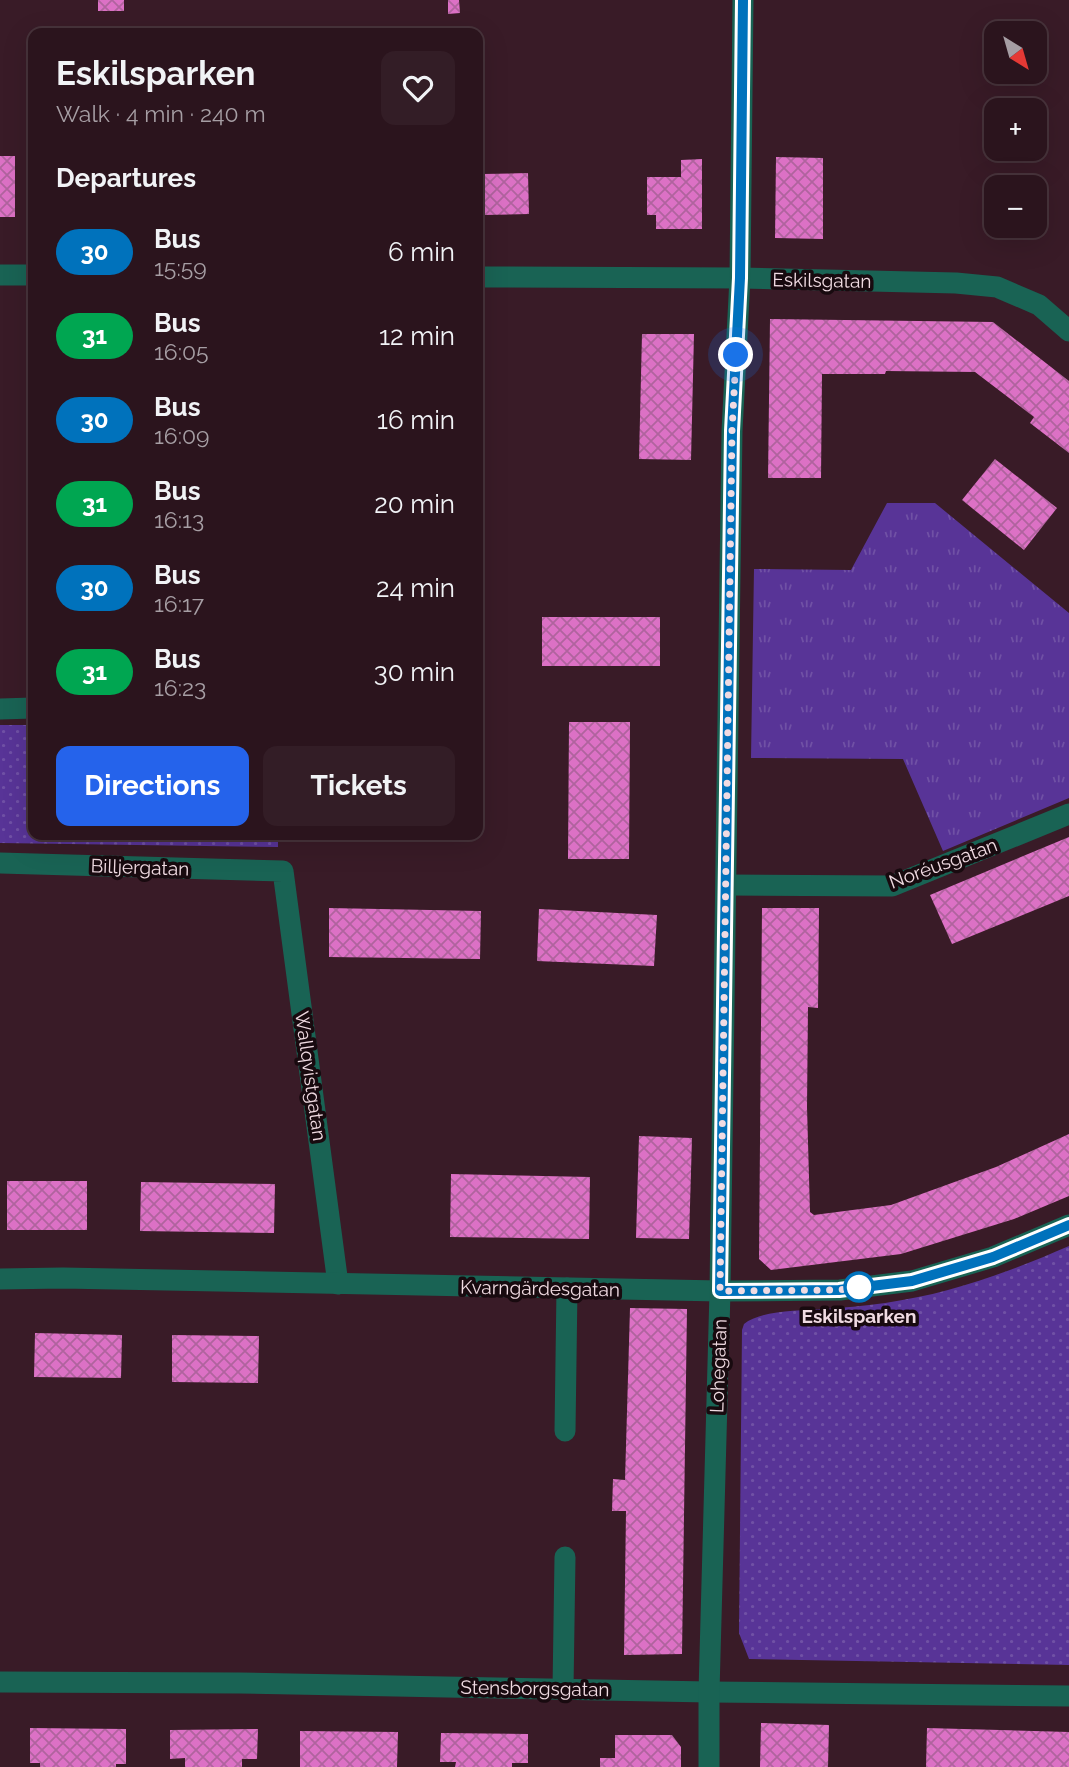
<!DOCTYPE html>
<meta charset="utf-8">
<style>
body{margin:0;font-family:Raleway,sans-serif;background:#331d26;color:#f1f3f6;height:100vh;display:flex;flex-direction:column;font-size:26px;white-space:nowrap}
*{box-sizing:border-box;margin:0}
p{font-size:23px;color:#a69ea4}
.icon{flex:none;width:38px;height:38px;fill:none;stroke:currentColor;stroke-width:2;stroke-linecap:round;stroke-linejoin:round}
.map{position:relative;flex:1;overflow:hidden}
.details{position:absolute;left:28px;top:28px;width:455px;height:812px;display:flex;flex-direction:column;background:#2b141d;border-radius:14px;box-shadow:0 7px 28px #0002,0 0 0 2px #47333b}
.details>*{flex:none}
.badge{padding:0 14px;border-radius:23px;font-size:24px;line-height:46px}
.needle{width:46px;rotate:143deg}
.controls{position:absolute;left:984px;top:21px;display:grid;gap:14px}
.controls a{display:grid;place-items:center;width:63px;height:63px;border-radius:14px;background:#2b141d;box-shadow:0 7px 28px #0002,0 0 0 2px #47333b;font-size:35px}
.you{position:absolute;width:35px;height:35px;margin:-18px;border:5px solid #fff;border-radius:50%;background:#1a73e8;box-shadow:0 0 0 10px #1a73e833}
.map>.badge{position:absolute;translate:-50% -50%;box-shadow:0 0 0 4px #fff}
h2{padding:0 28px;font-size:26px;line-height:63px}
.round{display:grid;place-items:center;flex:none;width:74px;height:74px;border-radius:14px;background:#331d26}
.head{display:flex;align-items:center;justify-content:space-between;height:119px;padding:0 28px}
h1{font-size:33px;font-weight:700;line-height:52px}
.cta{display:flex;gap:14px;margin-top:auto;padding:14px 28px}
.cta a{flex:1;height:80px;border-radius:14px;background:#2563eb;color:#fff;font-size:28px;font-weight:700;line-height:80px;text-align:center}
.cta a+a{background:#331d26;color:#f1f3f6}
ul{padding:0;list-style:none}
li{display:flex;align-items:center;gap:21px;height:84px;padding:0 28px}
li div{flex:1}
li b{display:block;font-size:26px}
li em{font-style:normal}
li .badge{min-width:77px;font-weight:700;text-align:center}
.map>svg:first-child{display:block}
.grass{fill:url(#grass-tufts)}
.park{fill:url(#park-dots)}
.building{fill:url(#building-cross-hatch)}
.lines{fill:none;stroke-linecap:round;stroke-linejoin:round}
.minor{stroke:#196354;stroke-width:21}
.line-casing{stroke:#fff;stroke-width:16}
.line{stroke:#0072bc;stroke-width:10}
.walk{stroke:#f0dbe2;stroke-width:7;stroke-dasharray:0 12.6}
.stop-dot{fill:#fff;stroke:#0072bc;stroke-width:3.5}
.labels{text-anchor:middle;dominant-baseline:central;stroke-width:7;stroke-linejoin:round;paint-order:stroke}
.street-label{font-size:19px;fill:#f0dbe2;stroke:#180a0f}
.stop-label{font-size:19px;font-weight:bold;fill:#f0dbe2;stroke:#180a0f}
</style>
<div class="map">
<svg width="1069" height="1767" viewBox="0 0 1069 1767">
<defs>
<pattern id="grass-tufts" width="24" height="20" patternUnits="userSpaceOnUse" patternTransform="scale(1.75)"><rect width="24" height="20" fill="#583497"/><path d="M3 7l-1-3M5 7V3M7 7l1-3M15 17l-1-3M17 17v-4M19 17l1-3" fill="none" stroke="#7051a5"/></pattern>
<pattern id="park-dots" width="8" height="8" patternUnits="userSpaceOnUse" patternTransform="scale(1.75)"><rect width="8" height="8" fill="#583497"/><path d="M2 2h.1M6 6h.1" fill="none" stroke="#7051a5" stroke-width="1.8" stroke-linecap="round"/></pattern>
<pattern id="building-cross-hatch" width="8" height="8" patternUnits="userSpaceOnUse" patternTransform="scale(1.75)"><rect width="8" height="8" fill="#dc71c5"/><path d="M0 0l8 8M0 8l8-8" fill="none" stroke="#b0639e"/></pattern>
</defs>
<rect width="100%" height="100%" fill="#391b27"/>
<polygon class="grass" points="887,503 935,503 1069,613 1069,798 943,851 903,759 751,758 754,569 851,570"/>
<g class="park">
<polygon points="0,725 33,725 33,835 278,835 278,847 0,843"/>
<path d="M1069 1246V1665L749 1659 739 1633 742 1330 744 1324C761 1310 800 1311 821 1309 864 1307 907 1301 948 1290 989 1279 1030 1263 1069 1246Z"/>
</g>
<g class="building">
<rect x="98" y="0" width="26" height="11"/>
<polygon points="448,0 459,0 460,13 448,14"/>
<rect x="0" y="156" width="15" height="61"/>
<polygon points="776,157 823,158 823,239 775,238"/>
<polygon points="702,159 702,229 656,229 656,215 647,215 647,177 681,177 681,160"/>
<polygon points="528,173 529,214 484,215 483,174"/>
<polygon points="770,319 993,322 1069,381 1069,453 1030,423 1034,417 975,372 886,371 885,374 822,374 821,478 768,478"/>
<polygon points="642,334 694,334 691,460 639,459"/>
<polygon points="995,459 1057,508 1024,550 962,500"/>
<rect x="542" y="617" width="118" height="49"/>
<polygon points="478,618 482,618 481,667 478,667"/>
<polygon points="569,722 630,722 629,859 568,859"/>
<polygon points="1069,837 1069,896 952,944 930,895"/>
<polygon points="329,908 481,911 480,959 329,957"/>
<polygon points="762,908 819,908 818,1008 808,1007 807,1107 810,1212 814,1215 891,1205 996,1167 1069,1134 1069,1196 1014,1219 901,1254 771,1270 759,1259"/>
<polygon points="539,909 657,915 654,966 537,961"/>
<polygon points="639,1136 692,1138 689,1239 636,1238"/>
<polygon points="451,1174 590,1177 589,1239 450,1237"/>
<rect x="7" y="1181" width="80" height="49"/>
<polygon points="141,1182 275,1184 274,1233 140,1231"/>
<polygon points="630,1308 687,1309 682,1654 624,1655 626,1511 612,1511 613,1479 625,1480"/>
<polygon points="35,1333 122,1335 121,1378 34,1377"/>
<polygon points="172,1335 259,1336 258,1383 172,1382"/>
<polygon points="761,1723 829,1725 828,1767 760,1767"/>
<polygon points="30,1728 126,1729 126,1764 116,1764 116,1767 40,1767 40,1763 30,1763"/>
<polygon points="927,1728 1069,1732 1069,1767 926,1767"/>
<polygon points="258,1729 257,1759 242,1759 242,1767 185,1767 185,1758 170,1759 170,1730"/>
<polygon points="300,1731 398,1732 397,1767 300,1767"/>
<polygon points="441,1733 528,1734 528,1763 512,1763 512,1767 455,1767 456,1762 440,1762"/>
<polygon points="615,1735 672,1735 681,1747 681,1767 600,1767 600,1758 615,1758"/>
</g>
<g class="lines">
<g class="minor">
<polyline points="0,275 33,275"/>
<polyline points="478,277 740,278 956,283 997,287 1039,305 1069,331"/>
<polyline points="0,709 33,708"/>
<polyline points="0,863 283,871 338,1284"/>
<polyline points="727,885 892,886 1069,814"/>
<polyline points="0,1279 63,1278 720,1291 840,1290 912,1281 993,1257 1069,1225"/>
<polyline points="565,1431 567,1288"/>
<polyline points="0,1682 240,1683 709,1692 1069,1696"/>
<polyline points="563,1689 565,1557"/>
<polyline points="709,1767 709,1692 720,1291 732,431 740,278 743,0"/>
</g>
</g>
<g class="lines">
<defs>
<polyline id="line" points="743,0 740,278 732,431 720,1291 839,1290 912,1281 993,1257 1069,1225"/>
</defs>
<use href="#line" class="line-casing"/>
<use href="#line" class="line"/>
<polyline class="walk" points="736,355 732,431 720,1291 839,1290 864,1287 859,1287"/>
</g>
<circle class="stop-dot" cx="859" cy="1287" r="14"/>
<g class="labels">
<g class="street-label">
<text transform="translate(822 280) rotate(1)">Eskilsgatan</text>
<text transform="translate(943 863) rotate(-20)">Noréusgatan</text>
<text transform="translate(140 867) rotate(2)">Billjergatan</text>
<text transform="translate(311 1076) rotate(82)">Wallqvistgatan</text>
<text transform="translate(540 1288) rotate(1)">Kvarngärdesgatan</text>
<text transform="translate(718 1366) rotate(-88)">Lohegatan</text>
<text transform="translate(535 1688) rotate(1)">Stensborgsgatan</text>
</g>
<g class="stop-label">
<text x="859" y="1316">Eskilsparken</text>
</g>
</g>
</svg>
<div class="controls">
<a><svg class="needle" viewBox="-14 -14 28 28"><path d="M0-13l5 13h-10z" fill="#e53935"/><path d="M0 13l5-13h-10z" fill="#a69ea4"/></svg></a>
<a>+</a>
<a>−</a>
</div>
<div class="you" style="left:736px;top:355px"></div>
<section class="details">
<div class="head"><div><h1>Eskilsparken</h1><p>Walk · 4 min · 240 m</p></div><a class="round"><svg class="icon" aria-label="heart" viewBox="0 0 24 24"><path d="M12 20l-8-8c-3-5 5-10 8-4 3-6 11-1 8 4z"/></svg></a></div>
<h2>Departures</h2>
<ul>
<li><span class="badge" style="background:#0072bc;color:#fff">30</span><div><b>Bus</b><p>15:59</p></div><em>6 min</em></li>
<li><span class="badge" style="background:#00a651;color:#fff">31</span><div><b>Bus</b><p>16:05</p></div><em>12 min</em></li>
<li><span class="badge" style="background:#0072bc;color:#fff">30</span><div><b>Bus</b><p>16:09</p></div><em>16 min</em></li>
<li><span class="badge" style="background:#00a651;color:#fff">31</span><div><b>Bus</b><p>16:13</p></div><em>20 min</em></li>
<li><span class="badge" style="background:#0072bc;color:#fff">30</span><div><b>Bus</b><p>16:17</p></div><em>24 min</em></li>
<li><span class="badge" style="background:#00a651;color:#fff">31</span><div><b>Bus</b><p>16:23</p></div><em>30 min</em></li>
</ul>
<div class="cta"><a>Directions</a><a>Tickets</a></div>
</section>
</div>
